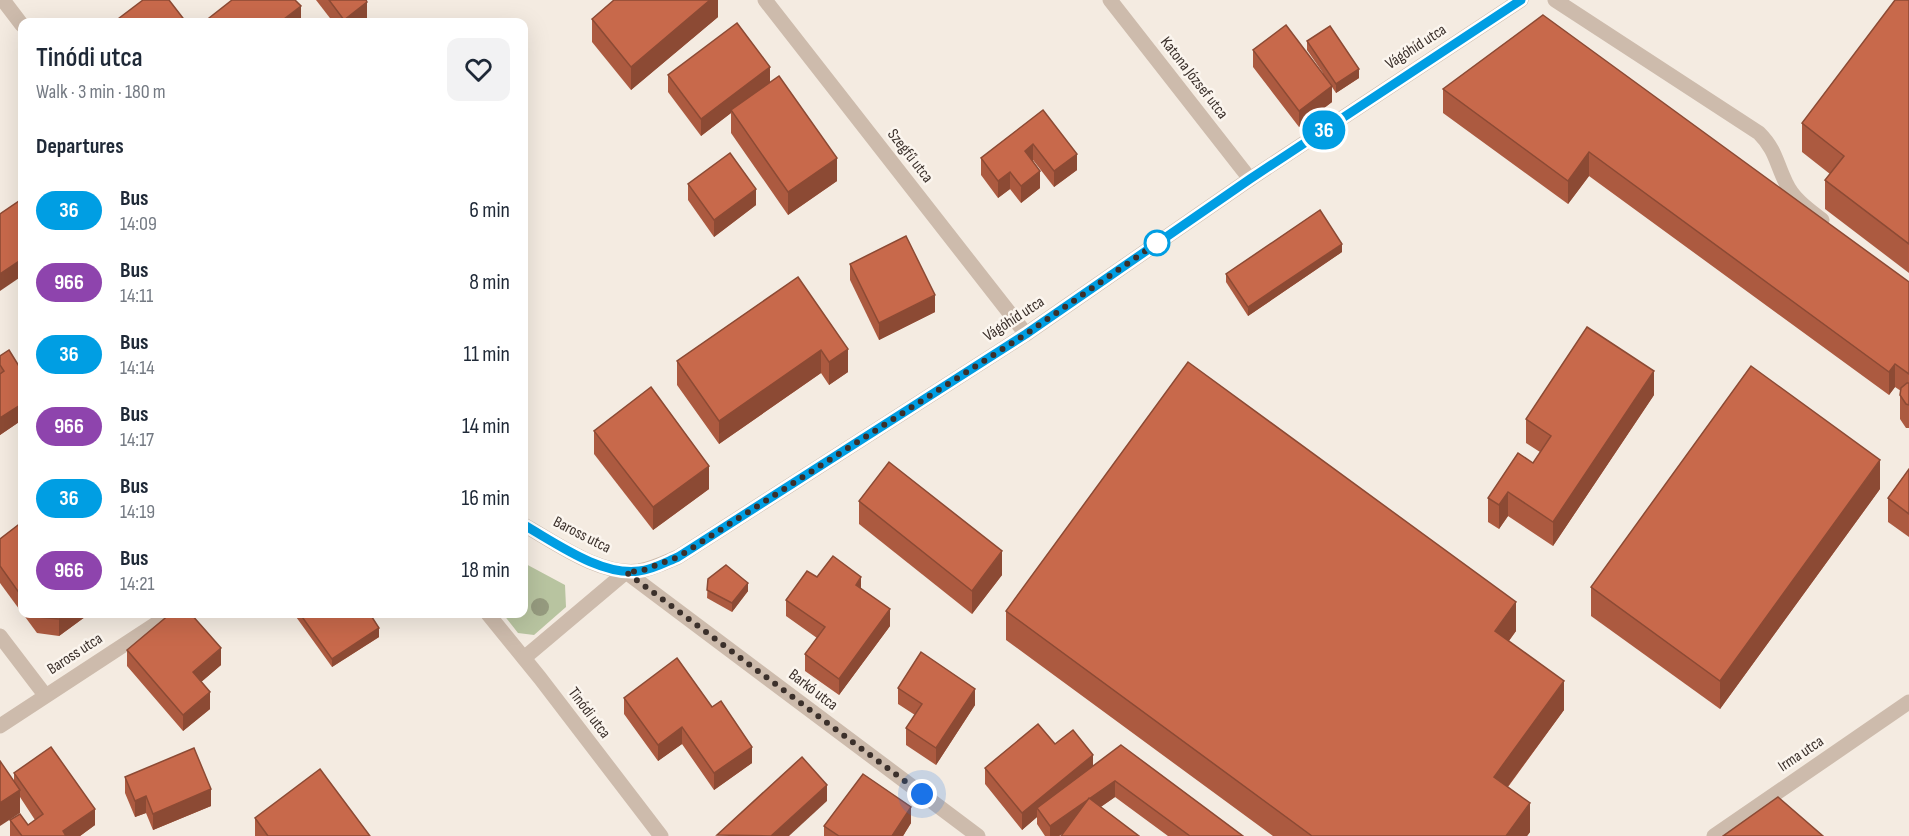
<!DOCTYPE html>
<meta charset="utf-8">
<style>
body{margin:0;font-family:"Sofia Sans Condensed",sans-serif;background:#f2f2f3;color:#1f2937;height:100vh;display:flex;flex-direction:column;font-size:22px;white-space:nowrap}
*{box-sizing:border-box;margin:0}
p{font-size:20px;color:#747a83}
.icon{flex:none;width:33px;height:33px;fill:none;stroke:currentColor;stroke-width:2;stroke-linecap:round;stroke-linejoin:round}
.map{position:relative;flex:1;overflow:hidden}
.panel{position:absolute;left:18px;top:18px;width:510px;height:600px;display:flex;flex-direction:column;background:#fff;border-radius:12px;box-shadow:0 6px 24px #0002}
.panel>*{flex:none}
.badge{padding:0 12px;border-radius:20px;font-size:21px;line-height:39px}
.you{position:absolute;width:30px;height:30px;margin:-15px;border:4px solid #fff;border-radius:50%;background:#1a73e8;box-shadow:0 0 0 9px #1a73e833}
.map>.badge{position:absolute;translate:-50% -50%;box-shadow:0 0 0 3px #fff}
h2{padding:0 18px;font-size:22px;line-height:54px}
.round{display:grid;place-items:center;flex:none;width:63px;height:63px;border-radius:12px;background:#f2f2f3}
.overview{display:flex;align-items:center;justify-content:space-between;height:102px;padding:0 18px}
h1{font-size:28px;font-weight:600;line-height:45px}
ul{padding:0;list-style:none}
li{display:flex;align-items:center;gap:18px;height:72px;padding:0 18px}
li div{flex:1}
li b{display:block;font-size:22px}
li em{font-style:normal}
li .badge{min-width:66px;font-weight:700;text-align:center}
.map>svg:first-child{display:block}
.green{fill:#b8c4a0}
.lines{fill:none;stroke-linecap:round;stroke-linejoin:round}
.service{stroke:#cdbbac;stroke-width:15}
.minor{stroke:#cdbbac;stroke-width:15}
.tertiary{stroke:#cdbbac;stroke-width:15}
.tree{fill:#969b7f}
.wall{fill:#ac5a40}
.shaded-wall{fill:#8c4a34}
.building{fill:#c8694b;stroke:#8c4a34;stroke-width:1.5}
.line-casing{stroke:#fff;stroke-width:14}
.line{stroke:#009ee3;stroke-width:9}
.walk{stroke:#3b302b;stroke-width:6;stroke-dasharray:0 10.8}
.stop-dot{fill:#fff;stroke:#009ee3;stroke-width:3}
.labels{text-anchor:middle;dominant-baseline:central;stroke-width:5;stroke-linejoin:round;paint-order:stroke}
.street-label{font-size:16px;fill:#3b302b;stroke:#fbf5ee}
</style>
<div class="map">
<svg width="1909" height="836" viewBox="0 0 1909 836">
<rect width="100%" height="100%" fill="#f4ebe1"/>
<polygon class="green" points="524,563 565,585 566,607 534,635 518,633 503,614 524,614"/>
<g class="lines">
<path class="service" d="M1555 0 1759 133C1776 150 1776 163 1786 183 1793 199 1809 210 1822 220"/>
<g class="minor">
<polyline points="3,0 22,25"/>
<polyline points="765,0 1026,334"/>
<polyline points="1110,0 1250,179"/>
<polyline points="488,614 540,678 661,836"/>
<polyline points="0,636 45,695"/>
<polyline points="524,658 626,572 978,836"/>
<polyline points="1714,836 1909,702"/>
</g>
<g class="tertiary">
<path d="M524 525C556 543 600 576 639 571 652 569 666 562 678 557L1026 334 1250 179 1521 0"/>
<polyline points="0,726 171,614"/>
</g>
</g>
<circle class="tree" cx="540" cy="607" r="9"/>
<g class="wall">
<polygon points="316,0 366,0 367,18 362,22 333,22"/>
<polygon points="718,0 718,17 631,90 592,42 592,19"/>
<polygon points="1909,0 1909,273 1825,209 1825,180 1830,174 1802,152 1802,123"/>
<polygon points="1307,41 1359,78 1336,93 1332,87 1332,102 1299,127 1253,67 1253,50 1323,73 1307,50"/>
<polygon points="668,75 770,83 837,181 788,215 731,133 731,113 701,136 668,92"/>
<polygon points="1443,89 1909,282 1909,428 1906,428 1900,419 1900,395 1901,391 1895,387 1889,395 1589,176 1568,204 1443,113"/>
<polygon points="1043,110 1077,170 1054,187 1033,160 1033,161 1040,188 1021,203 1010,189 998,198 981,175 981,158"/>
<polygon points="688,184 756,205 714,237 688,200"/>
<polygon points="1342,252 1248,316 1226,282 1226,274"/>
<polygon points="850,264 935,312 879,340 850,280"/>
<polygon points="798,277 848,372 829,385 821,373 719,444 677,385 677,361"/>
<polygon points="0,356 22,420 0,435"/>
<polygon points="1654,395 1553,546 1508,516 1499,529 1488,522 1488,498 1533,463 1540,452 1526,443 1526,419"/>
<polygon points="594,431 709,489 653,530 594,454"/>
<polygon points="1909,469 1909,537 1888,522 1888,498"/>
<polygon points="1880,489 1720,709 1591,616 1591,587"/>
<polygon points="859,501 1002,575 972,614 859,524"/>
<polygon points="22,522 22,613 0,583 0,539"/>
<polygon points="817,577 861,589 890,626 839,695 805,671 805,654 817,638 786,616 786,600"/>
<polygon points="708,579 748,591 732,612 707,598"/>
<polygon points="1006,611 1516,631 1509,641 1564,710 1508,787 1530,832 1527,836 1273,836 1006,640"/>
<polygon points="23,614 89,614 59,636 37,633"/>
<polygon points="294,614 370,614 379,637 332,667"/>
<polygon points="127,650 221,665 201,682 210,709 183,731 127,666"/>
<polygon points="898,688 975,705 936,765 906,745 906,728 915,715 898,704"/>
<polygon points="624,698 712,707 752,763 714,790 682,744 658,761 624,714"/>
<polygon points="1093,766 1243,836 1168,836 1115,797 1059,836 1045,836 1037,824 1037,817 1022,830 985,784 985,768"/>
<polygon points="14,773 95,825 80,836 10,836 10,820 28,825 35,820 20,797 20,813 14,782"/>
<polygon points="125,777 211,806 153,830 146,813 135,817 125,793"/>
<polygon points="255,818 370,836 255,836"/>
<polygon points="911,823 903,836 824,836 824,826"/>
</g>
<g class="shaded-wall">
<polygon points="710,0 718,0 718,17 631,90 631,67"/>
<polygon points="367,2 367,18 362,22 344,22 344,20"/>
<polygon points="301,6 301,22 280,22"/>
<polygon points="770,67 770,83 731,110 731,113 701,136 701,119"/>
<polygon points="1359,69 1359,78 1336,93 1336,84"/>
<polygon points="1332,86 1332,102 1299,127 1299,111"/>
<polygon points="1033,144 1033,160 1025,167 1025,151"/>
<polygon points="1589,152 1589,176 1568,204 1568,181"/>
<polygon points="1077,154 1077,170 1054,187 1054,171"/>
<polygon points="837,158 837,181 788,215 788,192"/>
<polygon points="1040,171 1040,188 1021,203 1021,186"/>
<polygon points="1010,172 1010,189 998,198 998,181"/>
<polygon points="756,189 756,205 714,237 714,220"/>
<polygon points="1342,244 1342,252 1248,316 1248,307"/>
<polygon points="22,259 22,276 0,291 0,274"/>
<polygon points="935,295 935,312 879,340 879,323"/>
<polygon points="848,349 848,372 829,385 829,362"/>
<polygon points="821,350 821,373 719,444 719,421"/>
<polygon points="1895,364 1895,387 1889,395 1889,372"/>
<polygon points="1654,371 1654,395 1553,546 1553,522"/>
<polygon points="22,404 22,420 0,435 0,418"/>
<polygon points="1880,460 1880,489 1720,709 1720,681"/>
<polygon points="709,466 709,489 653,530 653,507"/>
<polygon points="1508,492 1508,516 1499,529 1499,505"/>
<polygon points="1002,551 1002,575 972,614 972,591"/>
<polygon points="861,577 861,593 856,585"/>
<polygon points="748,583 748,591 732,612 732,603"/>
<polygon points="1516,602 1516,631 1495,659 1495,631"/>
<polygon points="890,609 890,626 839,695 839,679"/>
<polygon points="67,614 89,614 59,636 59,619"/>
<polygon points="379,628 379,637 332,667 332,659"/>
<polygon points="221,648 221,665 193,689 193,672"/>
<polygon points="1564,681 1564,710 1494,805 1494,777"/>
<polygon points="975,689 975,705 936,765 936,748"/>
<polygon points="210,692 210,709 183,731 183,715"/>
<polygon points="682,727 682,744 658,761 658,745"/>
<polygon points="752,747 752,763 714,790 714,773"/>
<polygon points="1093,755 1093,771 1037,808 1037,817 1022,830 1022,813"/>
<polygon points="1115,781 1115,797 1059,836 1050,836 1050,826"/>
<polygon points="827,785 827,801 789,836 771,836"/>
<polygon points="211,789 211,806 153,830 153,814"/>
<polygon points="20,790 20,813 0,826 0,803"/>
<polygon points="146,796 146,813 135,817 135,801"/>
<polygon points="1530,803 1530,832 1527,836 1506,836"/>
<polygon points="911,807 911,823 903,836 892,836"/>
<polygon points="95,809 95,825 80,836 63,836 63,831"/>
</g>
<g class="building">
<polygon points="143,0 169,0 186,22 114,22"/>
<polygon points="232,0 295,0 301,6 280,22 204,22"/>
<polygon points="329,0 366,0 367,2 344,20"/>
<polygon points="614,0 710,0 631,67 592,19"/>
<polygon points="1895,0 1909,0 1909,244 1825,180 1844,156 1802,123"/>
<polygon points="1543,15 1909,282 1909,374 1895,364 1889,372 1589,152 1568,181 1443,89"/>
<polygon points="737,23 770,67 701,119 668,75"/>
<polygon points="1286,25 1332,86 1299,111 1253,50"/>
<polygon points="1330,26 1359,69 1336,84 1307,41"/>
<polygon points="779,76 837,158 788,192 731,110"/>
<polygon points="1043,110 1077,154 1054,171 1033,144 1025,151 1040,171 1021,186 1010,172 998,181 981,158"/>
<polygon points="730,153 756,189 714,220 688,184"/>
<polygon points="22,199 22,259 0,274 0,214"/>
<polygon points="1320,210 1342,244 1248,307 1226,274"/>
<polygon points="906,236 935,295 879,323 850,264"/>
<polygon points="798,277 848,349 829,362 821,350 719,421 677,361"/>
<polygon points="1587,327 1654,371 1553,522 1508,492 1499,505 1488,498 1518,453 1533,463 1551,436 1526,419"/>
<polygon points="9,350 22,371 22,404 0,418 0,374 4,371 0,365 0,356"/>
<polygon points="1188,362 1516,602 1495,631 1564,681 1494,777 1530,803 1506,836 1312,836 1006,611"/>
<polygon points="1751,366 1880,460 1720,681 1591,587"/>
<polygon points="1907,383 1909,383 1909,405 1906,404 1900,395 1901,388"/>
<polygon points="651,387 709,466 653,507 594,431"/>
<polygon points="889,462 1002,551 972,591 859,501"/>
<polygon points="1909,469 1909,514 1888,498"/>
<polygon points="22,522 22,597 0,566 0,539"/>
<polygon points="833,556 861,577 856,585 890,609 839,679 805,654 825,627 786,600 807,571 817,577"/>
<polygon points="726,565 748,583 732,603 707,590 708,579"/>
<polygon points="35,614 67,614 59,619 37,617"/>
<polygon points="170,614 191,614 221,648 193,672 210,692 183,715 127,650"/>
<polygon points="300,614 370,614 379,628 332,659"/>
<polygon points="921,652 975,689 936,748 906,728 922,704 898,688"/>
<polygon points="677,658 712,707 721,701 752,747 714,773 682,727 658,745 624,698"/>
<polygon points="1038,724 1055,744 1073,730 1093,755 1022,813 985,768"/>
<polygon points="1121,745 1243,836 1190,836 1115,781 1050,826 1037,808"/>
<polygon points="51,747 95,809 63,831 66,836 22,836 10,820 20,814 28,825 43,814 14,773"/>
<polygon points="194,748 211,789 153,814 146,796 135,801 125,777"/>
<polygon points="802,757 827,785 771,836 717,835"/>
<polygon points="0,761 20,790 0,803"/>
<polygon points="320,769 370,836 268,836 255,818"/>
<polygon points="863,774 911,807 892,836 839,836 824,826"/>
<polygon points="1778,797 1823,836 1723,836"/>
<polygon points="1089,798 1139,836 1061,836"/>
</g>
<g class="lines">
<defs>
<path id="line" d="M524 525C556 543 601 576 639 571 652 570 666 562 678 557L1026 334 1250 179 1521 0"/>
</defs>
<use href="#line" class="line-casing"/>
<use href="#line" class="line"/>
<polyline class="walk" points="922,794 626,572 641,571 678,557 1026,334 1157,243"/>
</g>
<circle class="stop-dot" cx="1157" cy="243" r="12"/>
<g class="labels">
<g class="street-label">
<text transform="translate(1416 47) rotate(-33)">Vágóhíd utca</text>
<text transform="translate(1194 78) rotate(52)">Katona József utca</text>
<text transform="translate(910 156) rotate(52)">Szegfű utca</text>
<text transform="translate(1014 319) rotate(-33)">Vágóhíd utca</text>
<text transform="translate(582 535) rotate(27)">Baross utca</text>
<text transform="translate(75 654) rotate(-33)">Baross utca</text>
<text transform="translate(813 690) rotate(37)">Barkó utca</text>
<text transform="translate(589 713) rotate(53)">Tinódi utca</text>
<text transform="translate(1801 754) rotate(-34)">Irma utca</text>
</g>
</g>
</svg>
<div class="you" style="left:922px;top:794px"></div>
<b class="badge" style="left:1324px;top:130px;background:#009ee3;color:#fff">36</b>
<section class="panel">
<div class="overview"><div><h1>Tinódi utca</h1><p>Walk · 3 min · 180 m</p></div><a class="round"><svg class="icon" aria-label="heart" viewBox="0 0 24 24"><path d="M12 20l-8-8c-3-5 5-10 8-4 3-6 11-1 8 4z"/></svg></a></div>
<h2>Departures</h2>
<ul>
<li><span class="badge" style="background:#009ee3;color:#fff">36</span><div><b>Bus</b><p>14:09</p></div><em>6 min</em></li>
<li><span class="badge" style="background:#8e44ad;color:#fff">966</span><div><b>Bus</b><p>14:11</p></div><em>8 min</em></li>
<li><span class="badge" style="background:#009ee3;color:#fff">36</span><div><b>Bus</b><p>14:14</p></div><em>11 min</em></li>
<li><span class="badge" style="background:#8e44ad;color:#fff">966</span><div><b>Bus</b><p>14:17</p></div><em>14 min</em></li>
<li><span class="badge" style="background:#009ee3;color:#fff">36</span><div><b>Bus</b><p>14:19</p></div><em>16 min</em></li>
<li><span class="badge" style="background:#8e44ad;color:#fff">966</span><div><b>Bus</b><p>14:21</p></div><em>18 min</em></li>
</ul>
</section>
</div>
